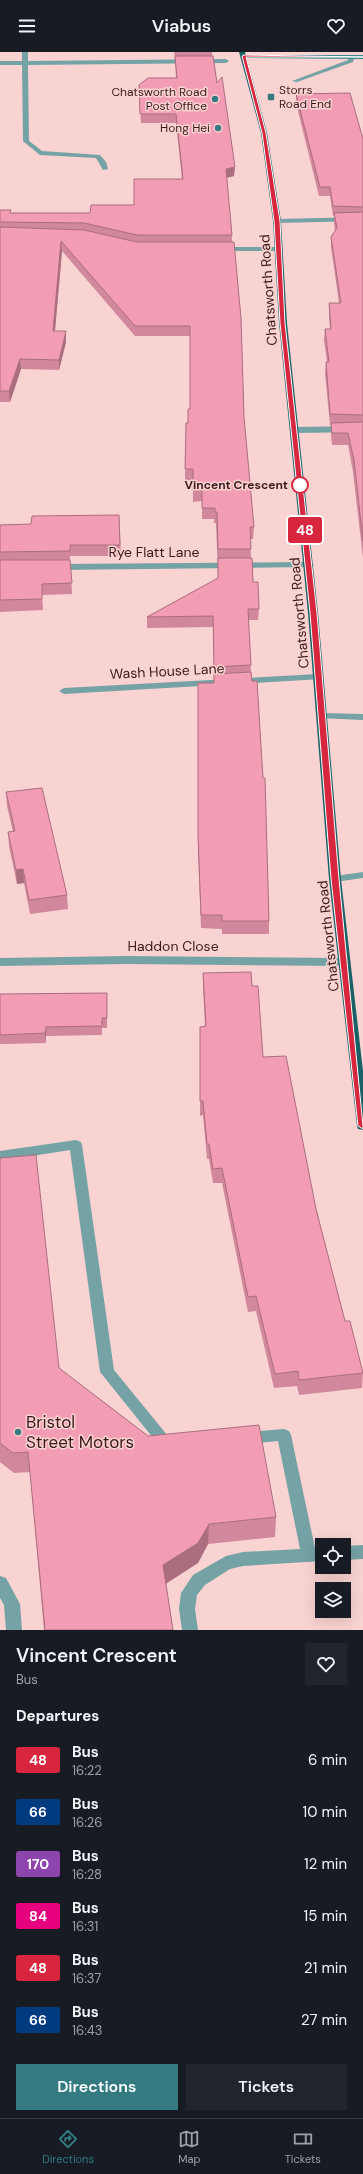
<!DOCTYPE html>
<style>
body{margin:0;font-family:"DM Sans",sans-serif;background:#20242c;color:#f1f3f6;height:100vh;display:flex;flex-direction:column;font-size:15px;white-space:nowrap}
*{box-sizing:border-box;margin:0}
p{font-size:13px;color:#9ea1a6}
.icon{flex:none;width:22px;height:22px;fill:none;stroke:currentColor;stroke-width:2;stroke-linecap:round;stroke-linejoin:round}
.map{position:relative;height:1578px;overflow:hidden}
.sheet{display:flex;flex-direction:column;background:#171b24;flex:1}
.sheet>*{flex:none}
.badge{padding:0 8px;border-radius:3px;font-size:14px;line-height:26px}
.tools{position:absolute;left:315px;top:1486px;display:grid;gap:8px}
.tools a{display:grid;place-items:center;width:36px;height:36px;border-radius:0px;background:#171b24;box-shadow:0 4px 16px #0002;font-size:20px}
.map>.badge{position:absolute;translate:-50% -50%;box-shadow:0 0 0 2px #fff}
h2{padding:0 16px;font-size:15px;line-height:36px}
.round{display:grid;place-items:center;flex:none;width:42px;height:42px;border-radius:0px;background:#20242c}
.overview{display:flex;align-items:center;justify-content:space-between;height:68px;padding:0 16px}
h1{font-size:19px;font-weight:600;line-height:30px}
.cta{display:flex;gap:8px;margin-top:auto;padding:8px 16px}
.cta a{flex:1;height:46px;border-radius:0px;background:#337b80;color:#fff;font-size:16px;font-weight:600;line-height:46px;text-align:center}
.cta a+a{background:#20242c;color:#f1f3f6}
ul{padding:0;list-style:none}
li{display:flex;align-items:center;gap:12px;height:52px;padding:0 16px}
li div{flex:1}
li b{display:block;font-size:15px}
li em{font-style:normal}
li .badge{min-width:44px;font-weight:700;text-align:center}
header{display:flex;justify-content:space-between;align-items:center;height:52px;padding:0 16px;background:#171b24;font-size:18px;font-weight:600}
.dock{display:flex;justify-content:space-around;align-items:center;height:56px;border-top:1px solid #363941;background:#171b24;font-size:11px;color:#9ea1a6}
.dock a{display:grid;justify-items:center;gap:2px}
.dock .active{color:#337b80}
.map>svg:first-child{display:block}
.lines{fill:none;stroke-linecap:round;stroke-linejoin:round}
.service{fill:#75a2a5;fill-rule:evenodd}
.minor{fill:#75a2a5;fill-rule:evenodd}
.secondary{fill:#3b8489;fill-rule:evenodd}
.trunk{fill:#186166;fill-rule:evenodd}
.wall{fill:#d1879c}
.shaded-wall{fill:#aa6e7f}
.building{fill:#f39db5;stroke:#aa6e7f}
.line{fill:#d7263d;stroke:#fff}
.poi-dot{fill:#337b80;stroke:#f9d3d1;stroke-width:1.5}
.stop-dot{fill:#fff;stroke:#d7263d;stroke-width:2}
.labels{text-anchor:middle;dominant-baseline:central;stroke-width:3;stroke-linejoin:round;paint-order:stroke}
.far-poi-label{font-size:12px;fill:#3b1919;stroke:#f9d3d1;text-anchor:end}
.far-stop-label{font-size:12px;font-weight:bold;fill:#3b1919;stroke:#f9d3d1;text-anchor:end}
.street-label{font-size:14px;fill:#3b1919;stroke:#f9d3d1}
.near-poi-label{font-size:17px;fill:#3b1919;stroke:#f9d3d1;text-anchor:start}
</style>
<header><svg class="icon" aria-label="menu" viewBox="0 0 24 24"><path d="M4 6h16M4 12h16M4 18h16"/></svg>Viabus<svg class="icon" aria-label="heart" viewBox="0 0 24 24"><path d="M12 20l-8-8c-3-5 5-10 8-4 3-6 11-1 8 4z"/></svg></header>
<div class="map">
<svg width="363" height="1578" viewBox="0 0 363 1578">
<rect width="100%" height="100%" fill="#f9d3d1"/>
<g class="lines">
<g class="service">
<polygon points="350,3 355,4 353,10 297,30 292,29 348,8"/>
<polygon points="24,88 28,88 42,99 100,103 106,110 108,117 103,118 96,106 40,103 24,90"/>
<polygon points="76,1088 81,1090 82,1093 114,1318 172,1389 174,1393 172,1397 167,1399 162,1397 100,1320 70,1098 0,1109 0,1099"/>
<polygon points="284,1377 289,1379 291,1383 315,1496 322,1495 322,1509 243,1514 230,1517 205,1533 197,1543 195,1557 198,1578 182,1578 179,1557 181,1541 193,1523 226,1504 243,1500 300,1497 278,1389 248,1392 243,1390 241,1386 243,1382 248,1380"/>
<polygon points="363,1493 363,1507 344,1508 344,1494"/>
<polygon points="0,1524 6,1526 20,1552 22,1578 6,1578 4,1553 0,1546"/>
</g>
<g class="minor">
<polygon points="22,0 28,0 28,9 226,7 229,9 226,11 28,13 29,89 26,91 23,89 22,13 0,13 0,9 22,9"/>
<polygon points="363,165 363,169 277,171 273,169 277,167"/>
<polygon points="216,195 279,195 283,197 279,199 216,199"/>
<polygon points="363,374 363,380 295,381 291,378 295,375"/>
<polygon points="309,510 314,513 312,515 57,518 52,515 57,512"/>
<polygon points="318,622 322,623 323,625 322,627 64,642 59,639 64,636"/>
<polygon points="322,661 363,662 363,668 318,666 317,664 318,662"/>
<polygon points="363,820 363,826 335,830 329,827 335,824"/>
<polygon points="126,904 345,906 351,910 345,914 126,912 0,914 0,906"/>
</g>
<polygon class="secondary" points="242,3 363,3 363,7 244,6 241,4"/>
<polygon class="trunk" points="239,0 245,0 267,81 281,169 287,271 318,561 341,827 363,1019 363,1078 358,1077 357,1074 329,827 308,561 279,271 273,169 261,81"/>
</g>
<g class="wall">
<polygon points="174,0 212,0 212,4 234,124 226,126 232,183 232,190 244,365 254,475 253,487 250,487 251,506 253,530 259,557 258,568 248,568 251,620 269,869 269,882 222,882 222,877 201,876 198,798 198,631 214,631 213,575 147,576 147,565 218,526 216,471 214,471 214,467 202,467 202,449 193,450 193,428 185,428 186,371 188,371 188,357 190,357 190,284 135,284 62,199 55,279 66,290 59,318 21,317 10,350 0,350 0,158 11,161 90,161 134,153 182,127 176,71 141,71 139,33 176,26 175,6"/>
<polygon points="296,42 363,87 363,506 353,420 348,393 332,393 331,382 331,373 330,373 325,321 326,310 327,310 324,288 325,277 330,277 329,262 329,251 339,251 331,195 331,185 335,179 334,171 334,164 333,164 330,144 319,144 296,51"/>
<polygon points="119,463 121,504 70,504 72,542 42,543 43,558 0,560 0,473 31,472"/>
<polygon points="6,740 67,843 68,857 30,862 24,831 17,832 9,794 8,780 13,780 7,754"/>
<polygon points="203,921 252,934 263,1005 316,1157 345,1269 363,1320 362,1336 299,1343 297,1334 274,1336 256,1259 248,1260 222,1131 213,1131 209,1107 207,1107 203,1063 200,1064 200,975 205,975 203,935"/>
<polygon points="107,941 107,976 102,976 102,983 46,984 46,991 6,992 0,992 0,942"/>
<polygon points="0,1106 59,1316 148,1384 276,1465 275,1485 208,1492 198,1511 166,1532 173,1578 44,1578 30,1420 14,1421 0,1410"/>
</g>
<g class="shaded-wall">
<polygon points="235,115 234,124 225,126 226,117"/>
<polygon points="61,189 62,199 54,289 53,279"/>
<polygon points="66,279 66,290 59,318 59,308"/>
<polygon points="20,307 21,317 10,350 9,339"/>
<polygon points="23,817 24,831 17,832 16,818"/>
<polygon points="46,975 46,991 45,981"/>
<polygon points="209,1472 208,1492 198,1511 163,1533 163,1513"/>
</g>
<g class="building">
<polygon points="175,4 213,4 217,31 222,25 235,115 226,117 232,183 137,183 84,171 0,170 0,158 11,158 10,161 90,161 91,153 134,153 134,127 183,127 176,62 140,62 139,33 148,26 177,26"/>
<polygon points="350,41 363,87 363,155 333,154 330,135 320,135 296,42"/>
<polygon points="363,160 363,363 330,362 326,310 329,310 325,277 331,277 329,251 341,251 331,185 337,176 334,161"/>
<polygon points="0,175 84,178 137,190 234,190 241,266 244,365 254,475 250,475 251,497 218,497 217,460 215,460 215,456 202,456 202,438 193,438 193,417 185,417 186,371 188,371 188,357 190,357 190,274 135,274 61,189 53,279 66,279 59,308 20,307 9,339 0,339"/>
<polygon points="363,370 363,489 354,408 348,381 332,381 331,371"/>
<polygon points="119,463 120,493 70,493 70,499 0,500 0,473 31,472 32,464"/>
<polygon points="218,506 252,506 253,530 258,530 259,557 248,557 251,613 214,615 213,564 147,565 218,526"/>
<polygon points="0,508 70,508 72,531 42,532 42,547 0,548"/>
<polygon points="251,620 252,629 257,629 263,726 265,726 269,869 222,869 222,863 201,863 198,784 198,631 214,631 214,622"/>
<polygon points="42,736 67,843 29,848 23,817 16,818 8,780 15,779 6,740"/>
<polygon points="251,920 252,934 258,934 263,1005 286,1004 316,1157 345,1269 350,1269 363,1321 299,1328 298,1319 275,1322 256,1244 248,1245 222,1116 213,1117 209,1092 207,1092 203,1049 200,1049 200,975 206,974 203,921"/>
<polygon points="107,941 107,966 102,966 102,974 46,975 45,981 0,983 0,942"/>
<polygon points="36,1103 59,1316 148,1384 259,1373 276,1465 209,1472 198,1491 163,1513 173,1578 45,1578 28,1400 13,1401 0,1391 0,1106"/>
</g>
<polygon class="line" points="244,3 363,5 246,5 266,81 280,169 285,271 317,561 339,827 363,1074 363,1077 358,1074 331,827 310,561 280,271 274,169 262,81 242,4"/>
<g class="poi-dot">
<rect x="267" y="41" width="8" height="8" rx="2"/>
<circle cx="215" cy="47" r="4"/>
<circle cx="218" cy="76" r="4"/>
<circle cx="18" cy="1380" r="4"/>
</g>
<circle class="stop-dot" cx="300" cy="433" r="8"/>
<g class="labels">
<g class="far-poi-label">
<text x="279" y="38" text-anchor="start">Storrs<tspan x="279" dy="14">Road End</tspan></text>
<text x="207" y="40">Chatsworth Road<tspan x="207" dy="14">Post Office</tspan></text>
<text x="210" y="76">Hong Hei</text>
</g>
<g class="far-stop-label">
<text x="288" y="433">Vincent Crescent</text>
</g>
<g class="street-label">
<text transform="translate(268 238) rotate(-94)">Chatsworth Road</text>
<text x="154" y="500">Rye Flatt Lane</text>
<text transform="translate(299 561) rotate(-95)">Chatsworth Road</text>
<text transform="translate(167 619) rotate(-3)">Wash House Lane</text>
<text transform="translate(328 884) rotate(-96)">Chatsworth Road</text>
<text x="173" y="894">Haddon Close</text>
</g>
<g class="near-poi-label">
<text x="26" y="1370">Bristol<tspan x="26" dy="20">Street Motors</tspan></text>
</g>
</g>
</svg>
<div class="tools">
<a><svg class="icon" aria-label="locate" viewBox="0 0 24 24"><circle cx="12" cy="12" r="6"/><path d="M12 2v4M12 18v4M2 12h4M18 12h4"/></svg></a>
<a><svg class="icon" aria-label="layers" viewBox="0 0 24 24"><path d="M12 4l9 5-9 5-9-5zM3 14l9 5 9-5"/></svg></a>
</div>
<b class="badge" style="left:305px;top:478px;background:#d7263d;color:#fff">48</b>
</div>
<section class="sheet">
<div class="overview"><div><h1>Vincent Crescent</h1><p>Bus</p></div><a class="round"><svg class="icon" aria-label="heart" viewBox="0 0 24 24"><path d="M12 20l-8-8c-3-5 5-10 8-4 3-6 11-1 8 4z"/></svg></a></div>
<h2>Departures</h2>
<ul>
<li><span class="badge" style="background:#d7263d;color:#fff">48</span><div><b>Bus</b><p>16:22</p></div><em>6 min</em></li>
<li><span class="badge" style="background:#003b80;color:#fff">66</span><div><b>Bus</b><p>16:26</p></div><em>10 min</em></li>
<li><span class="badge" style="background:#8e44ad;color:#fff">170</span><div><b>Bus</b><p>16:28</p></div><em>12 min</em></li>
<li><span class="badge" style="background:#e6007e;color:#fff">84</span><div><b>Bus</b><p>16:31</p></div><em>15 min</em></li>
<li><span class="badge" style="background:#d7263d;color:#fff">48</span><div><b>Bus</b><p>16:37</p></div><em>21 min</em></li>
<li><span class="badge" style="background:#003b80;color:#fff">66</span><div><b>Bus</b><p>16:43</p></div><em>27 min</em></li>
</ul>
<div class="cta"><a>Directions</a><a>Tickets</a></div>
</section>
<nav class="dock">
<a class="active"><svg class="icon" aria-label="directions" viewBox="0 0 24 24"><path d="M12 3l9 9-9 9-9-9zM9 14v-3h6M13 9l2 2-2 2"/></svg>Directions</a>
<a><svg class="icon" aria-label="map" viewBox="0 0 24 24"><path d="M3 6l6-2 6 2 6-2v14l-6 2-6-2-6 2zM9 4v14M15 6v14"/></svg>Map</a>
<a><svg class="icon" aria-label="tickets" viewBox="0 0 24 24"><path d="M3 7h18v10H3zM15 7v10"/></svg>Tickets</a>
</nav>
